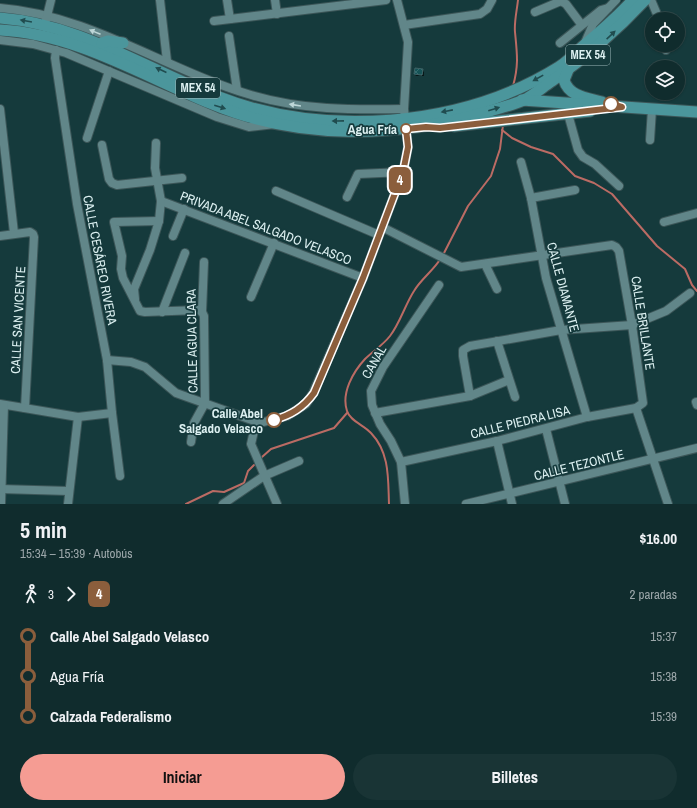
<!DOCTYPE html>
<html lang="es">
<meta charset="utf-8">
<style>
body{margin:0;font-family:"Archivo Narrow",sans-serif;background:#193435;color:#f1f3f6;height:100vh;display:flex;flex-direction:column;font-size:15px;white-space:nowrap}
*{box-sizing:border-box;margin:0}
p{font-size:13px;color:#9ca7aa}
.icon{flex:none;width:22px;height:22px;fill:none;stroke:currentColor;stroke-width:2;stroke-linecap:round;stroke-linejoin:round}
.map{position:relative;height:504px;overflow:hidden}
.side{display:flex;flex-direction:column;background:#102c2d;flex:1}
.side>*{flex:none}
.badge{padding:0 8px;border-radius:6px;font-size:14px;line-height:26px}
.controls{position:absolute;left:645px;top:12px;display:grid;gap:8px}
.controls a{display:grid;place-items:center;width:40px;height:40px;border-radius:50%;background:#102c2d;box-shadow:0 1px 3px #0004,0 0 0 1px #304849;font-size:20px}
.map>.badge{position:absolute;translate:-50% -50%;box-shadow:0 0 0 2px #fff}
.legs{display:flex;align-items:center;gap:6px;height:44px;padding:0 20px;font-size:13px}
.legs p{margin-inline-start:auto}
.overview{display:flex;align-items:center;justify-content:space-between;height:68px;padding:0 20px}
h1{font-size:22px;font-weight:700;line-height:30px}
.action{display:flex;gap:8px;margin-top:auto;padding:8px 20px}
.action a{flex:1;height:46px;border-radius:24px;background:#f59c93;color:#111;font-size:16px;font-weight:700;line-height:46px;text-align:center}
.action a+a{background:#193435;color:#f1f3f6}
ul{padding:0 20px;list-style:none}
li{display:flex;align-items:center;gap:14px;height:40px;font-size:15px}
li i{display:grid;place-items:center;width:6px;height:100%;margin:0 5px;background:currentColor}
li i::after{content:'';width:10px;height:10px;margin:-5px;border:3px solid;border-radius:50%;background:#102c2d}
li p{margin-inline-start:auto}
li:first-child i{background:linear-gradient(#0000 50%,currentColor 0)}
li:last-child i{background:linear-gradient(currentColor 50%,#0000 0)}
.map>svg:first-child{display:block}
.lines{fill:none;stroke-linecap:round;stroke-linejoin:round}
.stream{stroke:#bb6b64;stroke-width:2}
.building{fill:url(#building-cross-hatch);stroke:#3f6366;filter:url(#shadow)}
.minor-casing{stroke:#3c5658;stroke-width:10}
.major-casing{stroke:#3c5658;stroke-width:13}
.minor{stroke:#618689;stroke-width:8}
.major{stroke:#4b969c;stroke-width:11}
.oneway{fill:#204c4f}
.oneway2{fill:#bdd6d7}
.line-1-casing{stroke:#fff;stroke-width:9}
.line-1{stroke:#8b5e3c;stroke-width:6}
.stop-1-dot{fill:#fff;stroke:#8b5e3c;stroke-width:2}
.labels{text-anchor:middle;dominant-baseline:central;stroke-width:3.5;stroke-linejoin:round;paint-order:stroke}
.shield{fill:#153a3c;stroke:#a0b9bb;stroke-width:1}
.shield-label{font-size:12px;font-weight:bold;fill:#dcf0f1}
.stop-label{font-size:13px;font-weight:bold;fill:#dcf0f1;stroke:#153a3c;text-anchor:end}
.street-label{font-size:13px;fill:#dcf0f1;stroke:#153a3c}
</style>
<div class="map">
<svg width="697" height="504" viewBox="0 0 697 504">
<defs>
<pattern id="building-cross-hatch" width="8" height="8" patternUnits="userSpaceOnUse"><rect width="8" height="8" fill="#125357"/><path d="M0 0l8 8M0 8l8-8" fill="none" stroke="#346c70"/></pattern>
<filter id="shadow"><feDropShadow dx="2" dy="2" stdDeviation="0" flood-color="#0009"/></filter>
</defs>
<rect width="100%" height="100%" fill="#153a3c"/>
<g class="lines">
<g class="stream">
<path d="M513 86C519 65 517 53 515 32 514 22 517 10 518 0"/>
<polyline points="502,130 512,138 531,147 553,154 575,176 594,183 612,194 657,246 685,269 692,285 697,291"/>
<polyline points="443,255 468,206 491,176 500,149 503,125"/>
<polyline points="262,457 271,449 334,428 347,413"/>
<polyline points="186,504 213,491 224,492 244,483 248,471 254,465"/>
<path d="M389 504C388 479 390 453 371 433 364 425 350 421 347 411 341 393 353 372 365 359 373 351 382 346 390 336 400 323 405 305 414 291 421 279 434 270 441 258"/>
</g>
</g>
<polygon class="building" points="415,68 423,69 422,75 414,74"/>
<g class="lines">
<defs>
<g id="minor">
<polyline points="160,0 167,61"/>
<polyline points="227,0 230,19"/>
<polyline points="275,0 277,14"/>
<polyline points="651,0 659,19"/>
<path d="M0 8C90 15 166 70 251 95 301 110 352 110 404 109"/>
<polyline points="535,12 561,1 566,4 581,24"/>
<polyline points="46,20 51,0"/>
<polyline points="214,21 386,0"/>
<polyline points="404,25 480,14 487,9 492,0"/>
<polyline points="229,36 237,90"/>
<polyline points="0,40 33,44 66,53 217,117 249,127 275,124"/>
<polyline points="560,43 601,10 608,8"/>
<polyline points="584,45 593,24 616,0"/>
<polyline points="665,45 666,50"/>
<polyline points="56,50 55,58 77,204 107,360 112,413 120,476"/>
<polyline points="0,109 14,233"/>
<polyline points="568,114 578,150 583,157 595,164 619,186"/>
<polyline points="87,138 109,71"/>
<polyline points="650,140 652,109"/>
<polyline points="102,145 109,179 112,183 117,185 182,178"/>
<polyline points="521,162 531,198 546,278 587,417"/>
<polyline points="276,191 379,235"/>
<polyline points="347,197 358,174 403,172"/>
<polyline points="531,198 575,190"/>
<polyline points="161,201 363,278"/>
<polyline points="159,221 114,222 122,256 121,269 123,278 140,311 145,312 198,310 202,312"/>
<polyline points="664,222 697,213"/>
<polyline points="382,227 461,267 612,245 616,247 619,251 632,325 643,403 636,408 587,417 497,441 401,462"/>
<polyline points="0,236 30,232 33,234 34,237 25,408"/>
<polyline points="173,236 184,209"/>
<polyline points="485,264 497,289"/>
<polyline points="251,297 274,243"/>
<polyline points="135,299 134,289 150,250 159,221 161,201 155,168 156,143"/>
<polyline points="162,312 185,253"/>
<polyline points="497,341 515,397"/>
<polyline points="107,360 131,362 145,367 176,393 260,423"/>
<polyline points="470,396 463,356 463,350 470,346 561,330 632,325 666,311 690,293"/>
<polyline points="696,402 697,405"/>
<polyline points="0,404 78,417 112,413"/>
<polyline points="636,408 668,504"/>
<polyline points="375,413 470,396 509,380"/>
<polyline points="546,429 565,504"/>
<polyline points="497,441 512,504"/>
<polyline points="191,442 194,423 205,403 204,316 202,312 204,262"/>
<polyline points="0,489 69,491"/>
<polyline points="1,504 4,405"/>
<polyline points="68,504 78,417"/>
<polyline points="223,504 264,476 299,461"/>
<polyline points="277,504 251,444 254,431 260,423 287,416 306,404 313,393 363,278 403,172 408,147 404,109 408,42 397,0"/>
<polyline points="405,504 401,462 391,441 380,424 372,405 371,391 383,367 439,285"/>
<polyline points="466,504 697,448"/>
</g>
<g id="major">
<path d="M0 18C79 24 144 68 216 96 323 138 461 128 559 67 567 62 575 54 582 47 600 32 617 17 633 0"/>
<path d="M0 30C77 34 143 76 212 104 298 140 398 138 486 112 499 108 514 105 526 99 535 94 543 87 552 81 586 57 616 31 645 0"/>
<polyline points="102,43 108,41 123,43"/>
<path d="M568 70 564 80C569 97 588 98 602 102"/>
<polyline points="522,100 697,112"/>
<polyline points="454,126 590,111"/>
</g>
</defs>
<use href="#minor" class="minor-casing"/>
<use href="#major" class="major-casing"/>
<use href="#minor" class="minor"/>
<use href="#major" class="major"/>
</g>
<defs><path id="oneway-solid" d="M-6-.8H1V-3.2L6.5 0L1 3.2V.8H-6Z"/></defs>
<g class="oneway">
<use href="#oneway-solid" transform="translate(26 21) rotate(-170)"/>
<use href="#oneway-solid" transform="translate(611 35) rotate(-43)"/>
<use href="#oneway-solid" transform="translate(161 70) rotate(-155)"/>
<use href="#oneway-solid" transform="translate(538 78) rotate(151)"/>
<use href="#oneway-solid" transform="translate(220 107) rotate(17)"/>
<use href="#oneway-solid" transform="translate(494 109) rotate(-17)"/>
<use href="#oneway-solid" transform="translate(447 111) rotate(169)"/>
<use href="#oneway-solid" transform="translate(338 121) rotate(179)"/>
</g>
<g class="oneway2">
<use href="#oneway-solid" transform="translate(95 32) rotate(-158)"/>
<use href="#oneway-solid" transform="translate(295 105) rotate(-171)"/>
</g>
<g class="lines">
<defs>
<path id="line-1" d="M274 420C291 415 303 408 314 393L363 278 403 172 408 147 406 129 426 127 440 128 622 107 611 104"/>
</defs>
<use href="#line-1" class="line-1-casing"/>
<use href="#line-1" class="line-1"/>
</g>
<g class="stop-1-dot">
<circle cx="611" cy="104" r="7"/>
<circle cx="406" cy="129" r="5"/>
<circle cx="274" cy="420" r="7"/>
</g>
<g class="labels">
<g class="shield">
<rect x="566" y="45" width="44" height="20" rx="3"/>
<rect x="176" y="78" width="44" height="20" rx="3"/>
</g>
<g class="shield-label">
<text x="588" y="55">MEX 54</text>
<text x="198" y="88">MEX 54</text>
</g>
<g class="stop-label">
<text x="397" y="129">Agua Fría</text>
<text x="263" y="413">Calle Abel<tspan x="263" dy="15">Salgado Velasco</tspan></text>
</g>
<g class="street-label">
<text transform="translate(266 228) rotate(21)">PRIVADA ABEL SALGADO VELASCO</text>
<text transform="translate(100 260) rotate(79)">CALLE CESÁREO RIVERA</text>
<text transform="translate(563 287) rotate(75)">CALLE DIAMANTE</text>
<text transform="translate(18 320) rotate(-87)">CALLE SAN VICENTE</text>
<text transform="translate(643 323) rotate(81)">CALLE BRILLANTE</text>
<text transform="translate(192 341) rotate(-91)">CALLE AGUA CLARA</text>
<text transform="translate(374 362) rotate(-60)">CANAL</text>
<text transform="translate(520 422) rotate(-14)">CALLE PIEDRA LISA</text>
<text transform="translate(579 465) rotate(-14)">CALLE TEZONTLE</text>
</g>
</g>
</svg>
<div class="controls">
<a><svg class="icon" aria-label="locate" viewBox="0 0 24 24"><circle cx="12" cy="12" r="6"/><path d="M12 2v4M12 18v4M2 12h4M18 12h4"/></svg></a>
<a><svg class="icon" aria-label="layers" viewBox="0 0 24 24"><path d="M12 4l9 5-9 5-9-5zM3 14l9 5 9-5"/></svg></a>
</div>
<b class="badge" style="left:400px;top:180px;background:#8b5e3c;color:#fff">4</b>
</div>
<section class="side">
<div class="overview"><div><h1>5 min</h1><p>15:34 – 15:39 · Autobús</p></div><b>$16.00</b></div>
<div class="legs"><svg class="icon" aria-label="walk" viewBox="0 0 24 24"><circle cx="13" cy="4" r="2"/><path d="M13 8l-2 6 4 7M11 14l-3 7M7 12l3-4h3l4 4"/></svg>3<svg class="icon" aria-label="forward" viewBox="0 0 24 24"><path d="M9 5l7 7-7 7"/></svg><b class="badge" style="background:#8b5e3c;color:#fff">4</b><p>2 paradas</p></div>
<ul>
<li><i style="color:#8b5e3c"></i><b>Calle Abel Salgado Velasco</b><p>15:37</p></li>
<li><i style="color:#8b5e3c"></i><span>Agua Fría</span><p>15:38</p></li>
<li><i style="color:#8b5e3c"></i><b>Calzada Federalismo</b><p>15:39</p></li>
</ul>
<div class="action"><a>Iniciar</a><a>Billetes</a></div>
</section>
